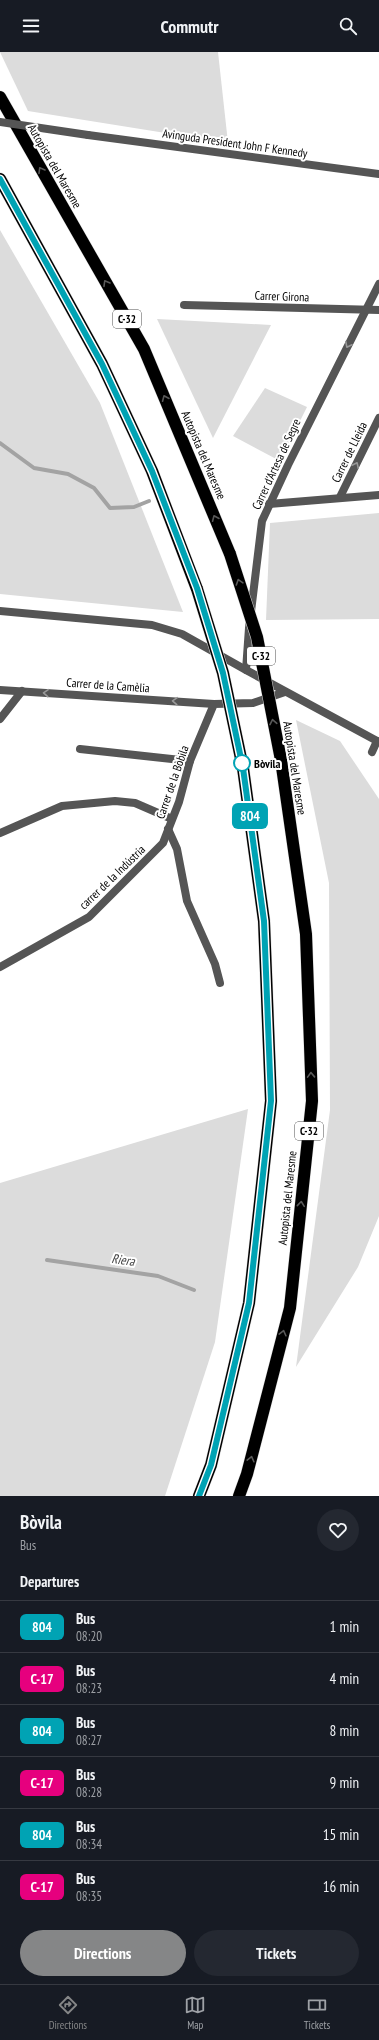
<!DOCTYPE html>
<meta charset="utf-8">
<style>
body{margin:0;font-family:"PT Sans Narrow",sans-serif;background:#242831;color:#f1f3f6;height:100vh;display:flex;flex-direction:column;font-size:15px;white-space:nowrap}
*{box-sizing:border-box;margin:0}
p{font-size:13px;color:#9ea1a6}
.icon{flex:none;width:22px;height:22px;fill:none;stroke:currentColor;stroke-width:2;stroke-linecap:round;stroke-linejoin:round}
.map{position:relative;height:1444px;overflow:hidden}
.panel{display:flex;flex-direction:column;background:#171b24;flex:1}
.panel>*{flex:none}
.badge{padding:0 8px;border-radius:6px;font-size:14px;line-height:26px}
.map>.badge{position:absolute;translate:-50% -50%;box-shadow:0 0 0 2px #fff}
h2{padding:0 20px;font-size:15px;line-height:36px}
.round{display:grid;place-items:center;flex:none;width:42px;height:42px;border-radius:21px;background:#242831}
.summary{display:flex;align-items:center;justify-content:space-between;height:68px;padding:0 20px}
h1{font-size:19px;font-weight:700;line-height:30px}
.cta{display:flex;gap:8px;margin-top:auto;padding:8px 20px}
.cta a{flex:1;height:46px;border-radius:24px;background:#858687;color:#fff;font-size:16px;font-weight:700;line-height:46px;text-align:center}
.cta a+a{background:#242831;color:#f1f3f6}
ul{padding:0;list-style:none}
li{display:flex;align-items:center;gap:12px;height:52px;padding:0 20px;border-top:1px solid #363941}
li div{flex:1}
li b{display:block;font-size:15px}
li em{font-style:normal}
li .badge{min-width:44px;font-weight:700;text-align:center}
header{display:flex;justify-content:space-between;align-items:center;height:52px;padding:0 20px;background:#171b24;font-size:18px;font-weight:700}
.menu{display:flex;justify-content:space-around;align-items:center;height:56px;border-top:1px solid #363941;background:#171b24;font-size:11px;color:#9ea1a6}
.menu a{display:grid;justify-items:center;gap:2px}
.menu .on{color:#858687}
.map>svg:first-child{display:block}
.green{fill:#dcdcdc}
.lines{fill:none;stroke-linecap:round;stroke-linejoin:round}
.stream{stroke:#a3a3a3;stroke-width:4}
.motorway-casing{stroke:#dbdbdb;stroke-width:13}
.service{stroke:#555;stroke-width:8}
.minor{stroke:#555;stroke-width:8}
.tertiary{stroke:#555;stroke-width:8}
.motorway{stroke:#000;stroke-width:12}
.motorway-bridge-casing{stroke:#dbdbdb;stroke-width:13;stroke-linecap:butt}
.tertiary-bridge{stroke:#555;stroke-width:8}
.motorway-bridge{stroke:#000;stroke-width:12}
.oneway{stroke:#595959}
.oneway2{stroke:#999}
.line-casing{stroke:#fff;stroke-width:9}
.line{stroke:#00a3b4;stroke-width:6}
.stop-dot{fill:#fff;stroke:#00a3b4;stroke-width:2}
.labels{text-anchor:middle;dominant-baseline:central;stroke-width:4;stroke-linejoin:round;paint-order:stroke}
.shield{fill:#fff;stroke:#4c4c4c;stroke-width:1}
.shield-label{font-size:11px;font-weight:bold;fill:#000}
.street-label{font-size:12px;fill:#000;stroke:#fff}
.stop-label{font-size:12px;font-weight:bold;fill:#000;stroke:#fff;text-anchor:start}
.water-label{font-size:13px;font-style:italic;fill:#444;stroke:#fff}
</style>
<header><svg class="icon" aria-label="menu" viewBox="0 0 24 24"><path d="M4 6h16M4 12h16M4 18h16"/></svg>Commutr<svg class="icon" aria-label="search" viewBox="0 0 24 24"><circle cx="10" cy="10" r="6"/><path d="M15 15l6 6"/></svg></header>
<div class="map">
<svg width="379" height="1444" viewBox="0 0 379 1444">
<rect width="100%" height="100%" fill="#fff"/>
<g class="green">
<polygon points="0,0 218,0 228,91 28,59"/>
<polygon points="0,178 100,351 183,560 0,542"/>
<polygon points="157,267 271,273 213,386"/>
<polygon points="265,336 307,355 280,409 233,384"/>
<polygon points="379,461 379,567 266,568 270,471"/>
<polygon points="296,668 340,689 379,747 379,1164 358,1215 296,1315 330,1058 329,831"/>
<polygon points="248,1057 215,1290 165,1444 0,1444 0,1131"/>
</g>
<g class="lines">
<g class="stream">
<polyline points="0,391 34,416 68,422 94,436 110,456 134,455 149,449"/>
<polyline points="47,1208 158,1224 194,1238"/>
</g>
<defs>
<g id="motorway">
<polyline points="0,45 144,297 230,502"/>
<polyline points="0,127 102,312 152,419 197,537"/>
<polyline points="199,1444 211,1413 249,1251 271,1049 264,869 243,716"/>
<polyline points="239,1444 247,1422 290,1256 312,1049 306,882 281,708"/>
</g>
</defs>
<use href="#motorway" class="motorway-casing"/>
<g class="service">
<polyline points="372,700 377,689"/>
<polyline points="168,777 177,797 187,849 215,912 220,931"/>
</g>
<g class="minor">
<polyline points="379,232 288,413 262,469 249,576 246,618 379,690"/>
<polyline points="184,253 379,258"/>
<polyline points="340,445 379,366"/>
<polyline points="269,452 379,443"/>
<polyline points="0,638 214,652"/>
<polyline points="0,667 22,639"/>
<polyline points="80,697 190,709"/>
<polyline points="0,781 62,754 115,749 135,751 172,767"/>
<polyline points="0,915 89,865 163,791 179,750 190,709 214,652 253,651 285,640"/>
</g>
<g class="tertiary">
<polyline points="88,83 379,122"/>
<polyline points="0,559 152,573 182,582 246,618"/>
</g>
<use href="#motorway" class="motorway"/>
<defs>
<g id="motorway-bridge">
<polyline points="230,502 257,585 281,708"/>
<polyline points="197,537 223,621 243,716"/>
</g>
</defs>
<use href="#motorway-bridge" class="motorway-bridge-casing"/>
<polyline class="tertiary-bridge" points="0,70 88,83"/>
<use href="#motorway-bridge" class="motorway-bridge"/>
</g>
<defs><path id="oneway-chevron" d="M-2-3.5L2.5 0L-2 3.5" fill="none" stroke-width="1.6" stroke-linecap="round" stroke-linejoin="round"/></defs>
<g class="oneway">
<use href="#oneway-chevron" transform="translate(41 118) rotate(-120)"/>
<use href="#oneway-chevron" transform="translate(106 231) rotate(-120)"/>
<use href="#oneway-chevron" transform="translate(165 346) rotate(-113)"/>
<use href="#oneway-chevron" transform="translate(215 466) rotate(-113)"/>
<use href="#oneway-chevron" transform="translate(239 530) rotate(-108)"/>
<use href="#oneway-chevron" transform="translate(273 670) rotate(-101)"/>
<use href="#oneway-chevron" transform="translate(311 1023) rotate(-92)"/>
<use href="#oneway-chevron" transform="translate(301 1152) rotate(-84)"/>
<use href="#oneway-chevron" transform="translate(283 1281) rotate(-76)"/>
<use href="#oneway-chevron" transform="translate(251 1407) rotate(-76)"/>
</g>
<g class="oneway2">
<use href="#oneway-chevron" transform="translate(348 293) rotate(117)"/>
<use href="#oneway-chevron" transform="translate(356 413) rotate(-64)"/>
<use href="#oneway-chevron" transform="translate(46 641) rotate(-176)"/>
<use href="#oneway-chevron" transform="translate(175 649) rotate(-176)"/>
</g>
<g class="lines">
<defs>
<polyline id="line" points="0,127 102,312 152,419 197,536 223,621 243,716 264,869 271,1049 249,1251 211,1413 199,1444"/>
</defs>
<use href="#line" class="line-casing"/>
<use href="#line" class="line"/>
</g>
<circle class="stop-dot" cx="242" cy="711" r="8"/>
<g class="labels">
<g class="shield">
<rect x="113" y="258" width="28" height="18" rx="3"/>
<rect x="247" y="595" width="28" height="18" rx="3"/>
<rect x="295" y="1070" width="28" height="18" rx="3"/>
</g>
<g class="shield-label">
<text x="127" y="267">C-32</text>
<text x="261" y="604">C-32</text>
<text x="309" y="1079">C-32</text>
</g>
<g class="street-label">
<text transform="translate(235 91) rotate(8)">Avinguda President John F Kennedy</text>
<text transform="translate(55 114) rotate(60)">Autopista del Maresme</text>
<text transform="translate(282 244) rotate(2)">Carrer Girona</text>
<text transform="translate(349 400) rotate(-64)">Carrer de Lleida</text>
<text transform="translate(204 403) rotate(67)">Autopista del Maresme</text>
<text transform="translate(276 412) rotate(-65)">Carrer d'Artesa de Segre</text>
<text transform="translate(108 633) rotate(4)">Carrer de la Camèlia</text>
<text transform="translate(295 716) rotate(81)">Autopista del Maresme</text>
<text transform="translate(172 730) rotate(-71)">Carrer de la Bòbila</text>
<text transform="translate(112 825) rotate(-44)">carrer de la Indústria</text>
<text transform="translate(287 1146) rotate(-84)">Autopista del Maresme</text>
</g>
<g class="stop-label">
<text x="254" y="711">Bòvila</text>
</g>
<g class="water-label">
<text transform="translate(123 1208) rotate(8)">Riera</text>
</g>
</g>
</svg>
<b class="badge" style="left:250px;top:764px;background:#00a3b4;color:#fff">804</b>
</div>
<section class="panel">
<div class="summary"><div><h1>Bòvila</h1><p>Bus</p></div><a class="round"><svg class="icon" aria-label="heart" viewBox="0 0 24 24"><path d="M12 20l-8-8c-3-5 5-10 8-4 3-6 11-1 8 4z"/></svg></a></div>
<h2>Departures</h2>
<ul>
<li><span class="badge" style="background:#00a3b4;color:#fff">804</span><div><b>Bus</b><p>08:20</p></div><em>1 min</em></li>
<li><span class="badge" style="background:#e6007e;color:#fff">C-17</span><div><b>Bus</b><p>08:23</p></div><em>4 min</em></li>
<li><span class="badge" style="background:#00a3b4;color:#fff">804</span><div><b>Bus</b><p>08:27</p></div><em>8 min</em></li>
<li><span class="badge" style="background:#e6007e;color:#fff">C-17</span><div><b>Bus</b><p>08:28</p></div><em>9 min</em></li>
<li><span class="badge" style="background:#00a3b4;color:#fff">804</span><div><b>Bus</b><p>08:34</p></div><em>15 min</em></li>
<li><span class="badge" style="background:#e6007e;color:#fff">C-17</span><div><b>Bus</b><p>08:35</p></div><em>16 min</em></li>
</ul>
<div class="cta"><a>Directions</a><a>Tickets</a></div>
</section>
<nav class="menu">
<a class="on"><svg class="icon" aria-label="directions" viewBox="0 0 24 24"><path d="M12 3l9 9-9 9-9-9zM9 14v-3h6M13 9l2 2-2 2"/></svg>Directions</a>
<a><svg class="icon" aria-label="map" viewBox="0 0 24 24"><path d="M3 6l6-2 6 2 6-2v14l-6 2-6-2-6 2zM9 4v14M15 6v14"/></svg>Map</a>
<a><svg class="icon" aria-label="tickets" viewBox="0 0 24 24"><path d="M3 7h18v10H3zM15 7v10"/></svg>Tickets</a>
</nav>
